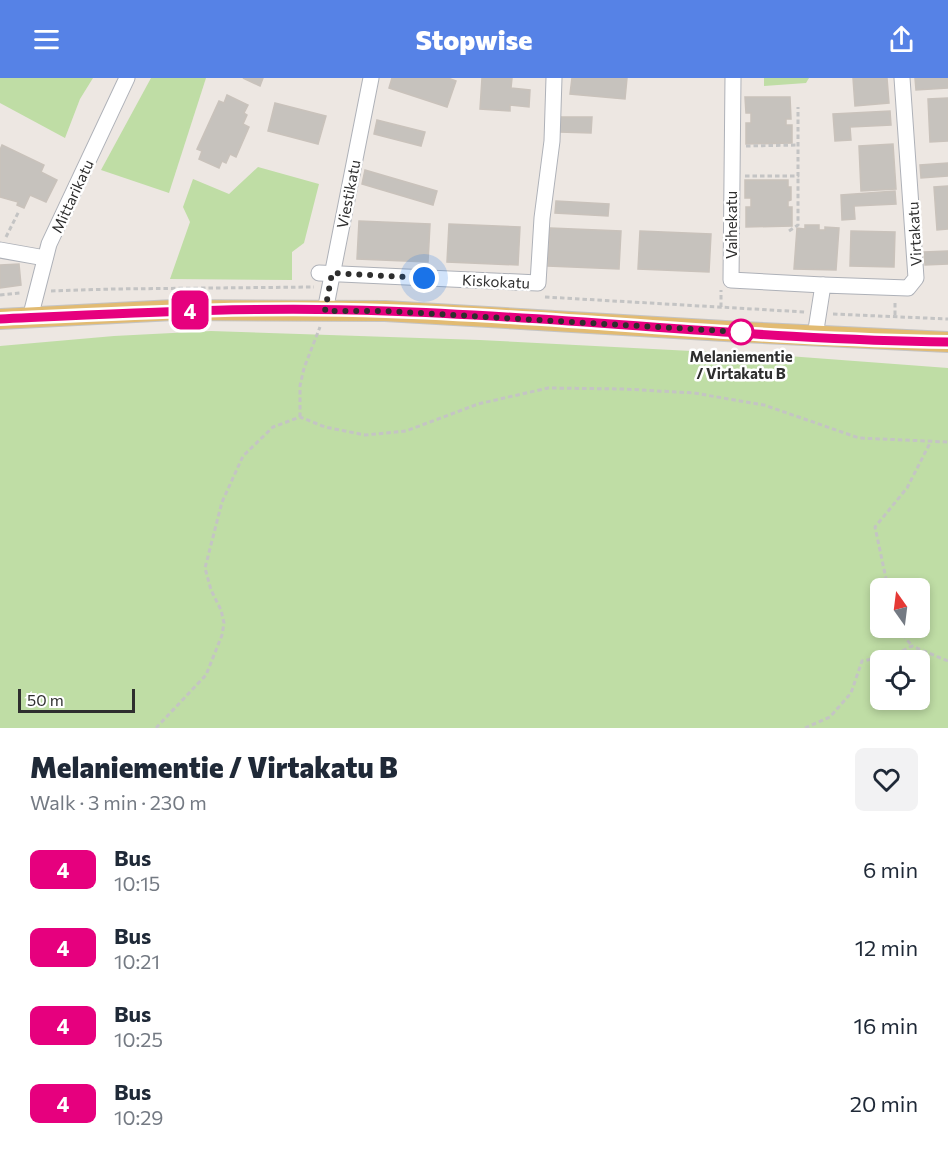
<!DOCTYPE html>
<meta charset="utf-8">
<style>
body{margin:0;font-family:Commissioner,sans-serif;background:#f2f2f3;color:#1f2937;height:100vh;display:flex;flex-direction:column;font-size:22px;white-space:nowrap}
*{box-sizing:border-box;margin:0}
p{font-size:20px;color:#747a83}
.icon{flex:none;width:33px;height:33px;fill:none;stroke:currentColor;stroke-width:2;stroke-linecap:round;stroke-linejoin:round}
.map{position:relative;height:650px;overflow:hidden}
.panel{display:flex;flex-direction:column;background:#fff;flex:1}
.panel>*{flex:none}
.badge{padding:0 12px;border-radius:9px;font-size:21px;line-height:39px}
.needle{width:39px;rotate:346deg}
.tools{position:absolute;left:870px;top:500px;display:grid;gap:12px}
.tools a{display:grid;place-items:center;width:60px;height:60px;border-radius:9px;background:#fff;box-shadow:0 3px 9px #0003;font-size:30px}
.scale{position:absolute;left:18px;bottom:15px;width:117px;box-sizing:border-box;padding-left:6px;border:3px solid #2e2e2e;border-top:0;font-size:16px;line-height:21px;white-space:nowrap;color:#2e2e2e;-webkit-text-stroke:4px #fff;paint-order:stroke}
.you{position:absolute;width:30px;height:30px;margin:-15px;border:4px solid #fff;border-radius:50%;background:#1a73e8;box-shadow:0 0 0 9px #1a73e833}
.map>.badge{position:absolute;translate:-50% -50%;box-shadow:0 0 0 3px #fff}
.round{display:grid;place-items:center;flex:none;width:63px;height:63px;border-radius:9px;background:#f2f2f3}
.headline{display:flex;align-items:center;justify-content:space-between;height:102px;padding:0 30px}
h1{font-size:28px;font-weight:800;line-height:45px}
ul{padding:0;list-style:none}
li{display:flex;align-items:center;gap:18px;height:78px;padding:0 30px}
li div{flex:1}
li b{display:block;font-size:22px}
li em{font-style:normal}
li .badge{min-width:66px;font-weight:700;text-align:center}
header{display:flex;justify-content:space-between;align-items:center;height:78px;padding:0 30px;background:#5682e6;color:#fff;font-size:27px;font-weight:800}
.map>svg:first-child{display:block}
.green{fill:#bfdda5;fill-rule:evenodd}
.building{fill:#c6c2bd;stroke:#c9c2bb;stroke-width:1.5}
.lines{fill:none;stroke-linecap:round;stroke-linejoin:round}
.minor-casing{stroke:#aeb1b8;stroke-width:17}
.major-casing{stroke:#c4c4c4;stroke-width:22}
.path{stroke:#c4c4c4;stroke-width:3;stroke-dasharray:4.5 3;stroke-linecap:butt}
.minor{stroke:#fff;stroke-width:15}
.major{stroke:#e2bb72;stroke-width:20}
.line-casing{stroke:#fff;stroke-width:14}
.line{stroke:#e6007e;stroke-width:9}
.walk{stroke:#2e2e2e;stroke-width:6;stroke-dasharray:0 10.8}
.stop-dot{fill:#fff;stroke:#e6007e;stroke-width:3}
.labels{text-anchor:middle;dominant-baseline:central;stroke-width:5;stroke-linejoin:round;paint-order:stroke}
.street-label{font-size:15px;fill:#2e2e2e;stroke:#fff}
.stop-label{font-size:15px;font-weight:bold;fill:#2e2e2e;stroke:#fff}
</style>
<header><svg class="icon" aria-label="menu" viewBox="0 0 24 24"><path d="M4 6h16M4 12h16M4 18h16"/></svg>Stopwise<svg class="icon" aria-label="share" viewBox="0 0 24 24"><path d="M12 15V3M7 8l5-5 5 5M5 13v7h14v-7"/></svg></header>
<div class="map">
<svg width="948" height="650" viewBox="0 0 948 650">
<rect width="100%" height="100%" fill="#ede7e2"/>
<g class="green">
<polygon points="0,0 93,0 80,21 65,60 0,25"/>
<polygon points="151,0 206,0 169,115 101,92"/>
<polygon points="764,0 809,0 806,5 764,8"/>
<polygon points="258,89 319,106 304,165 292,174 292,202 170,201 190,144 183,129 193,101 229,116"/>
<path d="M211 253 480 262 788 278 948 290V650H0V268L114 258ZM880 510H920V549H880ZM880 582H920V621H880Z"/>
</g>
<g class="building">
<polygon points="243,0 263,0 260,8"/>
<polygon points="392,0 448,0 456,3 447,29 389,10"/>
<polygon points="482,0 512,0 511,10 530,12 529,29 510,27 510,33 480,31"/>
<polygon points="572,0 627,0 625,21 570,16"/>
<polygon points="853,0 887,0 889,25 855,28"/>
<polygon points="915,0 948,0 948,10 916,12"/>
<polygon points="227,17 248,27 244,35 247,37 243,46 249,49 236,79 230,76 226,85 222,83 219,90 199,81 202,73 197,71 219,23 224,25"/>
<polygon points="745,19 790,19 791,41 786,41 786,47 792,47 792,65 746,66 746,45 751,45 751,35 746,35"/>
<polygon points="948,20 948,63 930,64 928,21"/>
<polygon points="275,25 326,38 318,66 268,53"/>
<polygon points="890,33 891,47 850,49 851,62 835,63 833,36"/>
<polygon points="561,39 592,39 591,55 560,54"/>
<polygon points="377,42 425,54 421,68 374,56"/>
<polygon points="893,66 896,111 861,113 859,68"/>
<polygon points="2,67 44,87 41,94 57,102 46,124 30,117 24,130 17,127 18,124 0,119 0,72"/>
<polygon points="948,85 948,98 921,100 920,87"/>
<polygon points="365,92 437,113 433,127 362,106"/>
<polygon points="745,102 788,102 788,109 791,109 791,122 788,123 788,129 792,129 792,148 746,149 746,129 751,129 751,120 745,120"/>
<polygon points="948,108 948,151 937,152 934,109"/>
<polygon points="895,113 896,126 854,128 855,141 842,142 841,117"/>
<polygon points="556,123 609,126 608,138 555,135"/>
<polygon points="359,143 430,146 428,184 357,181"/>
<polygon points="449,146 520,149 518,187 447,184"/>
<polygon points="805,147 819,147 819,152 825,152 825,149 839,150 836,192 794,191 797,150 805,151"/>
<polygon points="550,150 621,153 619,191 548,188"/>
<polygon points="640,153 711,156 709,194 638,191"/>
<polygon points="851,153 895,154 894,189 850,188"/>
<polygon points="948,173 948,186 925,187 924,174"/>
<polygon points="19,186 21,207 0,210 0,187"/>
</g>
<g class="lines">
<defs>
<g id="minor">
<polyline points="733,0 731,202 823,207"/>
<polyline points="0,172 45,180"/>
<polyline points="319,195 538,205 542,140 552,63 554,0"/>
<polyline points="325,233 371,0"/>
<polyline points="30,240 49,166 127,0"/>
<polyline points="815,258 823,207 908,210 916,200 902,0"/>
</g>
<polyline id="major" points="0,241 174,232 385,233 742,254 948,264"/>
</defs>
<use href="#minor" class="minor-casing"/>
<use href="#major" class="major-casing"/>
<g class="path">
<polyline points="746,68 798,67"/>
<polyline points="745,98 798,98 798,29"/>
<polyline points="789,153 798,147 798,98"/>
<polyline points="6,159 19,133"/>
<polyline points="51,213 112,211 314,209"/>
<polyline points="0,217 20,215"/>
<polyline points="545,219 805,234"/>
<polyline points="895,225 895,239"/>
<polyline points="721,229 721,212"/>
<polyline points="833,236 948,241"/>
<polyline points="300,339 300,308 304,290 320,249"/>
<polyline points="888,510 875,449 907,410 931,363"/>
<polyline points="903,549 903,557 912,568"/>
<polyline points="156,650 206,597 222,557 224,545 221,532 211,512 205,490 222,424 243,378 273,349 300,339 325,349 365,357 406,353 478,326 548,310 624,311 694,315 764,327 859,360 948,364"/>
<polyline points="805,650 830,639 851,615 862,583 894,577 912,568 948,583"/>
</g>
<use href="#minor" class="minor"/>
<use href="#major" class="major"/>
</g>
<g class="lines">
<defs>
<path id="line" d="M0 241C129 235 257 228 386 233 573 239 760 262 948 264"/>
</defs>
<use href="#line" class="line-casing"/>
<use href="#line" class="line"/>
<polyline class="walk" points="424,200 332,195 325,233 386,233 741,254"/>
</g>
<circle class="stop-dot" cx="741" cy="254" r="12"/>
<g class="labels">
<g class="street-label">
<text transform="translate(348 116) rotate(-79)">Viestikatu</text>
<text transform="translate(72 118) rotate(-65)">Mittarikatu</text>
<text transform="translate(731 147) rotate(-90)">Vaihekatu</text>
<text transform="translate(914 156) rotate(-93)">Virtakatu</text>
<text transform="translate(496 203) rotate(3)">Kiskokatu</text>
</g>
<g class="stop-label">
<text x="741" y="278">Melaniementie<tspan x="741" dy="17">/ Virtakatu B</tspan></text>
</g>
</g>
</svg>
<div class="tools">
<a><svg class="needle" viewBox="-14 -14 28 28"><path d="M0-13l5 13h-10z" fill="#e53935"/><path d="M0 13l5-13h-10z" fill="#747a83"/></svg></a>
<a><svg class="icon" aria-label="locate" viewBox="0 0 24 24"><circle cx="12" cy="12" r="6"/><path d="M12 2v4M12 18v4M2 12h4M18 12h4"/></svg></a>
</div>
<div class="scale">50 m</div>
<div class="you" style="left:424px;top:200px"></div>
<b class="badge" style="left:190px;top:232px;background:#e6007e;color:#fff">4</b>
</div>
<section class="panel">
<div class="headline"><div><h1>Melaniementie / Virtakatu B</h1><p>Walk · 3 min · 230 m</p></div><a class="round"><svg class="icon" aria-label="heart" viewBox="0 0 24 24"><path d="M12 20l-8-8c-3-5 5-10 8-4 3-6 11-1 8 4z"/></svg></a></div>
<ul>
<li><span class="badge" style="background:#e6007e;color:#fff">4</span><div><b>Bus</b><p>10:15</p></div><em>6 min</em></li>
<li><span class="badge" style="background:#e6007e;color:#fff">4</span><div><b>Bus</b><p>10:21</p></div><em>12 min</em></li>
<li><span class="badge" style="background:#e6007e;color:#fff">4</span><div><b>Bus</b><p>10:25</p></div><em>16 min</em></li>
<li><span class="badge" style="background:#e6007e;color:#fff">4</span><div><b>Bus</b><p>10:29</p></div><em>20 min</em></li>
</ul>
</section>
